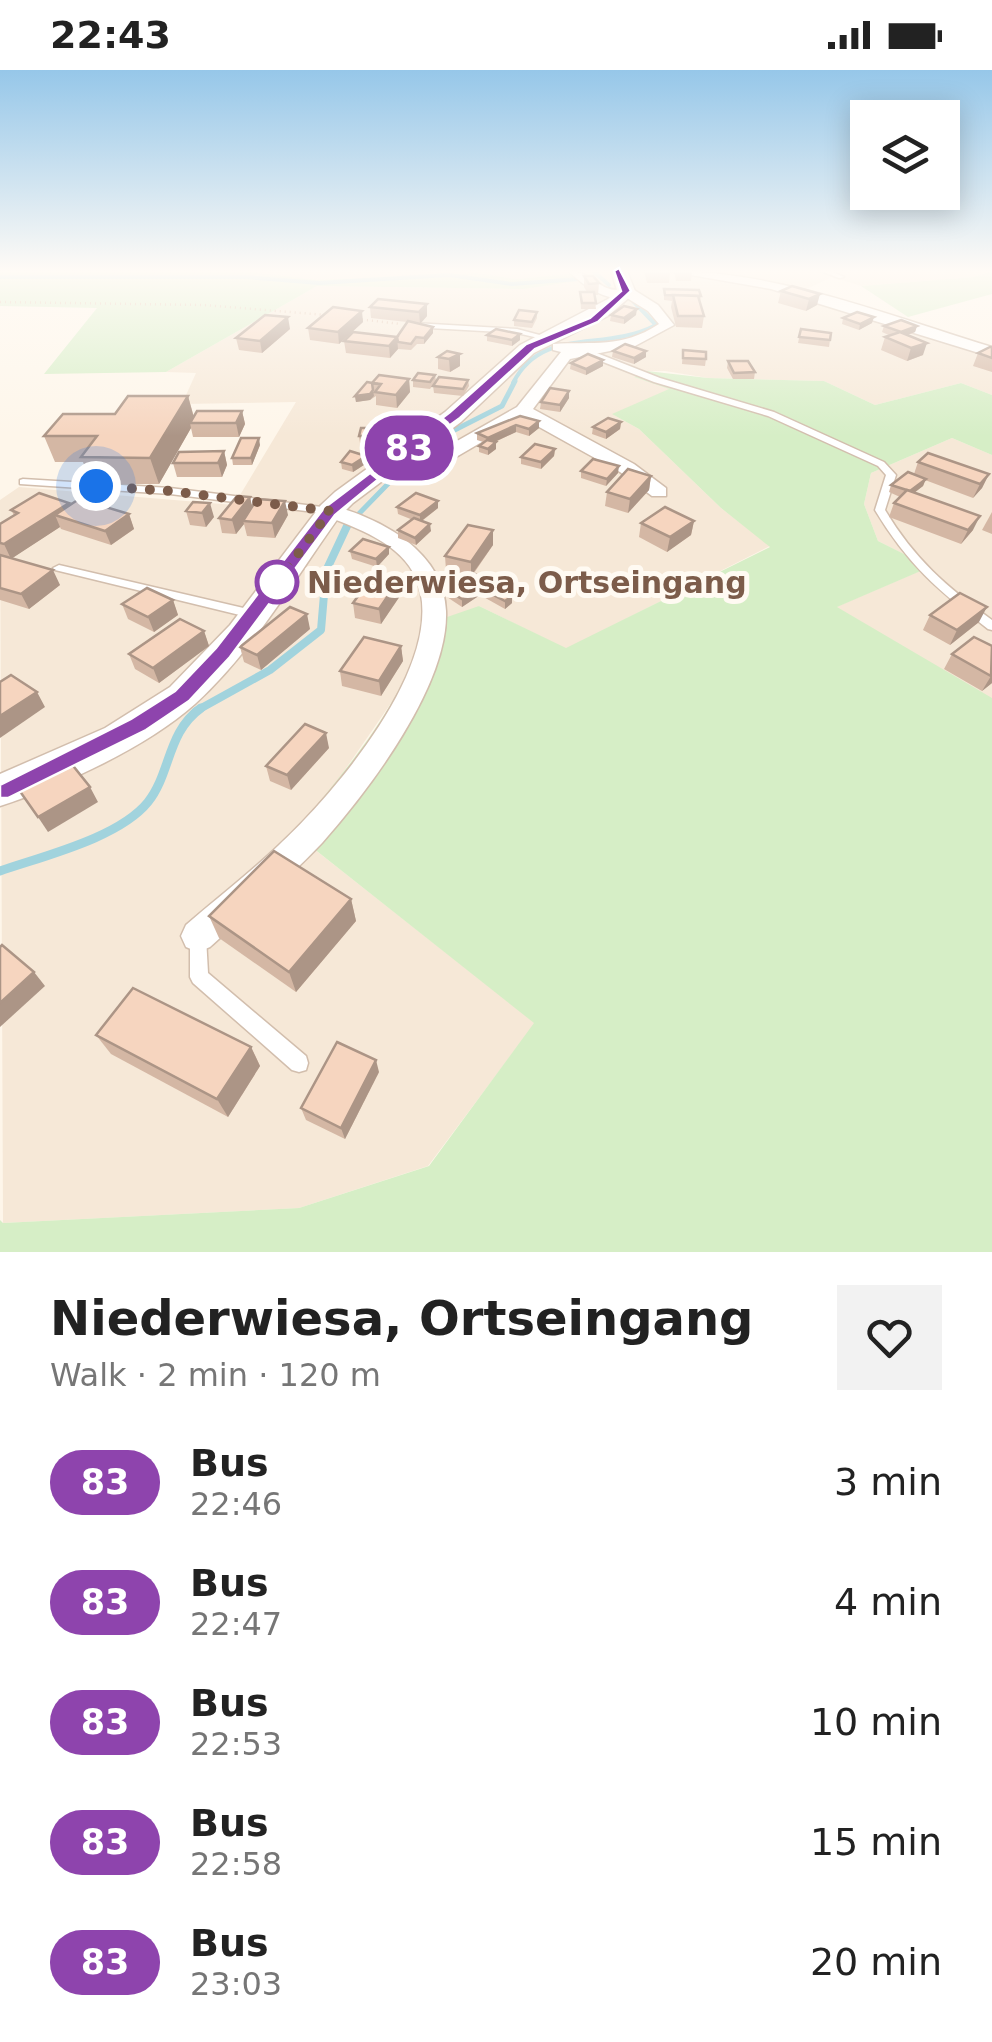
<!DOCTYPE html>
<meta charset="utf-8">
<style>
body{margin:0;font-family:"DejaVu Sans",sans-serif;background:#f2f2f2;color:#222;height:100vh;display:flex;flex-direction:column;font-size:38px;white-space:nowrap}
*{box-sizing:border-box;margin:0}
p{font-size:32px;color:#767676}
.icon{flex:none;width:55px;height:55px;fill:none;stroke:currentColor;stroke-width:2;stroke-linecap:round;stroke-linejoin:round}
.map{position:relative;height:1182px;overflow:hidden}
.side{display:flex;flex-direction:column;background:#fff;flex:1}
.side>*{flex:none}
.badge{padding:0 20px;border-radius:32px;font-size:35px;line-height:65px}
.tools{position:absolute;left:850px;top:30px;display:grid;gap:20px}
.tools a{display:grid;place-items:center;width:110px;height:110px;border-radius:0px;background:#fff;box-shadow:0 5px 25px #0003;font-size:50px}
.you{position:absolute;width:50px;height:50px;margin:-25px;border:8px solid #fff;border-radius:50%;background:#1a73e8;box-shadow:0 0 0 15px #1a73e833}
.map>.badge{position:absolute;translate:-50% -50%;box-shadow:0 0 0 5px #fff}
.round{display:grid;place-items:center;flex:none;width:105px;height:105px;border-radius:0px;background:#f2f2f2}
.overview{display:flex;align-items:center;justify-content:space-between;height:170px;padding:0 50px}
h1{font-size:48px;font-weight:700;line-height:75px}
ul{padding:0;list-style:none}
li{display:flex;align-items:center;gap:30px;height:120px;padding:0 50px}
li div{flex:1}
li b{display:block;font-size:38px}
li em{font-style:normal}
li .badge{min-width:110px;font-weight:700;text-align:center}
.status{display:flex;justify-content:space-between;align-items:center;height:70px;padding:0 50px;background:#fff;direction:ltr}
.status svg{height:28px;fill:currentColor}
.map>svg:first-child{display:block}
.residential{fill:#f6e8d7}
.green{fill:#d6eec6}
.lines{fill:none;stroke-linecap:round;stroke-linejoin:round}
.stream-far3{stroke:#a1d3dd;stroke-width:4}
.stream-far2{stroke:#a1d3dd;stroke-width:5}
.stream-far1{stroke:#a1d3dd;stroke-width:8}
.stream{stroke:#a1d3dd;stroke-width:9}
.service-casing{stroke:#d2bead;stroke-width:3}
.minor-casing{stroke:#d2bead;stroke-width:3}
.tertiary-casing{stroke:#d2bead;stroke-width:3}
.path{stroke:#dcb8a1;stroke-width:2.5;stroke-dasharray:1 4;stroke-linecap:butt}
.service{fill:#fff;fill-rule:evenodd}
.minor{fill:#fff;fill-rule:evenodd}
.tertiary{fill:#fff;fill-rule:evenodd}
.wall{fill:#d4b7a4}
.shaded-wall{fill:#ac9586}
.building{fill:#f6d5bf;stroke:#ac9586;stroke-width:2.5}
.line{fill:#8e44ad;stroke:#fff;stroke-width:2.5}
.walk{stroke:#7c5c4a;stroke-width:10;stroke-dasharray:0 18}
.stop-dot{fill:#fff;stroke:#8e44ad;stroke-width:5}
.labels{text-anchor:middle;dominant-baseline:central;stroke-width:10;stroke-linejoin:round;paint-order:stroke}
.stop-label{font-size:30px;font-weight:bold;fill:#7c5c4a;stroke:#fffaf2;text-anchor:start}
</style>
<div class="status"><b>22:43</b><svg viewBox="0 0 49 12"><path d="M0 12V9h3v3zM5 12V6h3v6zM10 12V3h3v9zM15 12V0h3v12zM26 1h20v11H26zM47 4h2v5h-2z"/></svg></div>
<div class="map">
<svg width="992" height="1182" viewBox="0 0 992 1182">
<rect width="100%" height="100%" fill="#fef6ea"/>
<g class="residential">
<polygon points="241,201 992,201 974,207 861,216 832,207 796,224 992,286 992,325 961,313 875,335 824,311 708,308 665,301 647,301 636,307 671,319 614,345 639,359 721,438 770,476 566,579 479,536 416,588 398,623 340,707 295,764 535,953 428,1096 299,1138 3,1153 0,430 19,417 234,435 296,332 182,334 196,303 166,302 317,216 523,219 569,204 516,209 476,203 317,210 238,203"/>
<polygon points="952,368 992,385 992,629 836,537 929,497 878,471 864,434 871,403"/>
</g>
<g class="green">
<polygon points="0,201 241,201 317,210 476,203 516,209 569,204 578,211 523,219 317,216 166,302 44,304 97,238 0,236"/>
<polygon points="992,201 992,224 908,247 861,216 974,207"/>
<path d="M647 301 708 308 824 311 875 335 961 313 992 325V385L952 368 871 403 864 434 878 471 930 497 837 537 992 628V1182H0V1150L3 1153 299 1138 429 1096 534 953 294 763C344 701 405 634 424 555L479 536 566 578 770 477 721 438 639 359 612 344 669 319 634 307Z"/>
</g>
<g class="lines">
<g class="stream-far3">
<polyline points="593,201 609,215"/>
<polyline points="0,207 246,207 319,213 449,205 512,214 578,209"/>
<path d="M513 313C543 255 603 283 656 255L633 231"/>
</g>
<g class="stream-far2">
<polyline points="433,371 502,336 515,311"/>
<polyline points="346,457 418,383"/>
</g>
<polyline class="stream-far1" points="196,641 270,600 321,560 326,501 348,454"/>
<path class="stream" d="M0 801C43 786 119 768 148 732 171 703 167 662 201 638"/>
<defs>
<g id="service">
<polygon points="821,201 830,201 844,207 839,208"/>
<polygon points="414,253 517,259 551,268 547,270 517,263 411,257 410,255"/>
<path d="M583 280H589L660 308 774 342 884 392 896 405 885 440C915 490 946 516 992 550V560L988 559C938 520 908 495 875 440L886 405 878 396 768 346 654 312 583 284Z"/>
<polygon points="23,409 170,418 330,438 335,441 330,444 170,424 20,414 20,410"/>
<polygon points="59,495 252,540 258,544 252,548 55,500 53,498"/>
<polygon points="198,859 204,861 206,867 208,903 306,986 308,993 306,1000 299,1002 292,1000 193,913 190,907 190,867 192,861"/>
</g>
<g id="minor">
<path d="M568 201C586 201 591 211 607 218 617 222 620 218 631 218L658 235 674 255 635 276 570 289 533 339 634 394 666 418V426H652L620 402 523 348 427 404H413V396L517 337 561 282 553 280V274C593 271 621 279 659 254L648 241 627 228C606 232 583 215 568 201Z"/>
<path d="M668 201C779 201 887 245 992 277V287L771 219Z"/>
<path d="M330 435C380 448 444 481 446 541 449 615 369 720 322 773 287 810 247 843 210 877L198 882 186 877 181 866 186 855C217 828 250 803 279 775 334 724 451 589 416 508 401 473 355 457 323 445V437Z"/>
</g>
<path id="tertiary" d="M611 201H627L635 221 632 225 608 246 534 283 461 352 353 433 339 447C294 510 253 581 195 634 147 677 62 716 0 736V704L105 658 170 617 230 555 321 435 335 422 445 342 520 275 608 229 617 220Z"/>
</defs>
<use href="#service" class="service-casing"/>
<use href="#minor" class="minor-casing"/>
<use href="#tertiary" class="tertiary-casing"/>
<g class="path">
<polyline points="0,232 204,235 326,245"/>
<polyline points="357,249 401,254"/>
</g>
<use href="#service" class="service"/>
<use href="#minor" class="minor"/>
<use href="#tertiary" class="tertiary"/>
</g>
<g class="wall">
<polygon points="644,201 670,201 669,213 647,213"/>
<polygon points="674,201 692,201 691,211 676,211"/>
<polygon points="584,206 599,213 598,225 594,225 596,239 581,239 580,222 587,222 584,217"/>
<polygon points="792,216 817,235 806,241 778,233 781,221"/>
<polygon points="664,219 701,226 700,231 704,246 702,258 676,257 671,237 672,231 664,230"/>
<polygon points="427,234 427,246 420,254 433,263 424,274 417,274 411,280 398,279 390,288 346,283 344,271 397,267 407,252 371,248 370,237"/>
<polygon points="537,242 537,248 532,258 514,256 514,250"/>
<polygon points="611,245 636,245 624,254 610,251"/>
<polygon points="843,248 872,253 859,260 842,254"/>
<polygon points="363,252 339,274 310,270 308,258"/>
<polygon points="884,256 917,256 915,262 907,265 923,285 907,291 881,280 885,267 891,266 882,262"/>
<polygon points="290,259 262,283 239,280 236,268"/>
<polygon points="801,259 831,263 829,277 798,273"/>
<polygon points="487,265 520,270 512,276 487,271"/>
<polygon points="992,277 992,302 973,296 978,283"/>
<polygon points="683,280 706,289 705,296 682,294"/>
<polygon points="613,281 646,281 646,287 634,294 612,287"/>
<polygon points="460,284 460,296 450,302 438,299 438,287"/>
<polygon points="728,291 755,302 754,309 733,309 727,298"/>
<polygon points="571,293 603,296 586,305 570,299"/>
<polygon points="435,305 436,311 430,319 413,317 413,310"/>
<polygon points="409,309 410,322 397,338 376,335 376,326 370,330 356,332 355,326 373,313"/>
<polygon points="468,310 469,316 463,326 434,323 433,316"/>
<polygon points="569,321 569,328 560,342 540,339 541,332"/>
<polygon points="188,326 194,347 242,341 245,354 239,367 193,367 191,358 159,414 91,414 83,392 55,392 44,366 115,344"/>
<polygon points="520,346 539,358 529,366 516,362 495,372 496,379 488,385 479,382 479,376 483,372 477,370 477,363"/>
<polygon points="621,352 620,359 606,369 592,364 593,357"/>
<polygon points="374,365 373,368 400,365 401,371 384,385 367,380 367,374 368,373 360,373 359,366"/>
<polygon points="260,375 252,395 233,395 232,388"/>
<polygon points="555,379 554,386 541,399 521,394 521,387"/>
<polygon points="224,381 227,395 222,407 177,407 173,393"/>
<polygon points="366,386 367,393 353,402 342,399 341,392"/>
<polygon points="918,392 989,404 982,418 973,428 925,410 923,416 914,423 973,460 961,474 889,447 894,433 900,427 889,422 891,415 914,404"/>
<polygon points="581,401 618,403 606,416 581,408"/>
<polygon points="651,406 649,420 628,443 605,436 607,422"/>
<polygon points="250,427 252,437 288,445 275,468 247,466 244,454 236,464 222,463 219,448"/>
<polygon points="193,432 214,447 206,457 190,455 186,441"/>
<polygon points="70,435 129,444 134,459 111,475 61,459 60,457 12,488 60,515 29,539 0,530 0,454 14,445 11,440"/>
<polygon points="397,437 438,438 422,451 431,461 416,475 398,468 398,460 413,450 398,444"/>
<polygon points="992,442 992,464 982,460"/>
<polygon points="694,451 691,465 667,482 639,467 641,453"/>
<polygon points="493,460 493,475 472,506 512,533 505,539 480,525 462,537 447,527 447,520 471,506 446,500 445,486"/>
<polygon points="350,481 389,484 377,497 352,489"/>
<polygon points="400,508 402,523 381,554 355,548 353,533"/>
<polygon points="173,530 178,545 154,562 128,549 122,534"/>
<polygon points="930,545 979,552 950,575 923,560"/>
<polygon points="310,559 261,600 244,592 240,577"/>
<polygon points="204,561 209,576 159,613 135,599 129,584"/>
<polygon points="401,576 403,591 381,626 342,616 340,601"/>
<polygon points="992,576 992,613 982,621 944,599 952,584"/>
<polygon points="329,678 291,720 270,711 266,696"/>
<polygon points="351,829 356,851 296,922 219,868 209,846"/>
<polygon points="96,965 251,977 260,996 228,1047 111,984"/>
<polygon points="379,1002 345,1069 306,1050 301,1038"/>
</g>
<g class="shaded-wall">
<polygon points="820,224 817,235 806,241 809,229"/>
<polygon points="427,234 427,246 420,254 419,242"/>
<polygon points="637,239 636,245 624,254 624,248"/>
<polygon points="362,241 363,252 339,274 338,262"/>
<polygon points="288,247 290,259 262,283 260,271"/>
<polygon points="874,247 872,253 859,260 860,254"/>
<polygon points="917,256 915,262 899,268 901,262"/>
<polygon points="433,257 433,263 424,274 424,268"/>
<polygon points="520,264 520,270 512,276 512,270"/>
<polygon points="397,267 398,279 390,288 389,276"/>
<polygon points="927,273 923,285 907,291 911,278"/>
<polygon points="646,281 646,287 634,294 634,288"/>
<polygon points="460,284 460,296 450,302 449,289"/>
<polygon points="603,290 603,296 586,305 586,299"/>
<polygon points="409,309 410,322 397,338 396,325"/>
<polygon points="373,320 374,326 370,330 356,332 355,326"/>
<polygon points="569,321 569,328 560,342 560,335"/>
<polygon points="188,326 195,352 190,353 191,358 159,414 150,388"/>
<polygon points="242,341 245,354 239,367 236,353"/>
<polygon points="539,351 539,358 529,366 529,359"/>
<polygon points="621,352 620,359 606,369 606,362"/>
<polygon points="516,355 516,362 488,375 488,368"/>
<polygon points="400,365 401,371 384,385 384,378"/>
<polygon points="259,368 260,375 252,395 251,388"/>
<polygon points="496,372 496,379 488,385 488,379"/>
<polygon points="555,379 554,386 541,399 541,392"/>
<polygon points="224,381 227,395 222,407 218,393"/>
<polygon points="366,386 367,393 353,402 352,395"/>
<polygon points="619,396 618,403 606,416 607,409"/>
<polygon points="989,404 982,418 973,428 980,414"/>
<polygon points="651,406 649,420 628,443 630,429"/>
<polygon points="926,409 923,416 906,429 908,422"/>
<polygon points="250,427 253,441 243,451 244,454 236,464 232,450"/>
<polygon points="285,431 288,445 275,468 272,453"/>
<polygon points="438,431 438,438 420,452 420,445"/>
<polygon points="69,433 75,447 55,445 60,457 11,489 4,474"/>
<polygon points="210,433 214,447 206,457 202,443"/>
<polygon points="129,444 134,459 111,475 105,461"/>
<polygon points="980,446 973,460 961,474 968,460"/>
<polygon points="694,451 691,465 667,482 670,467"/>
<polygon points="430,454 431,461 416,475 415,468"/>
<polygon points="493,460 493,475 471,506 471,492"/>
<polygon points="389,477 389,484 377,497 376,489"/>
<polygon points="53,500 60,515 29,539 21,524"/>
<polygon points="400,508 402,523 381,554 379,539"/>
<polygon points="480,518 480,525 462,537 462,529"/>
<polygon points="512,526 512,533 505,539 505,531"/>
<polygon points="173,530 178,545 154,562 148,547"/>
<polygon points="987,537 979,552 950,575 957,560"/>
<polygon points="307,544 310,559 261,600 257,585"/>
<polygon points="204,561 209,576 159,613 153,598"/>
<polygon points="401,576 403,591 381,626 379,611"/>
<polygon points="992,605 992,613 982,621 991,606"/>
<polygon points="37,622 45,637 0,668 0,646"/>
<polygon points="326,663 329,678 291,720 287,705"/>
<polygon points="90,717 98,732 48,762 38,747"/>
<polygon points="351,829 356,851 296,922 289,902"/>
<polygon points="34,902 45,916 0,957 0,933"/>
<polygon points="251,977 260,996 228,1047 217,1029"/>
<polygon points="376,990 379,1002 345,1069 341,1058"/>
</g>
<g class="building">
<polygon points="584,206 593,206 599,213 589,214"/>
<polygon points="792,216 820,224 809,229 781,221"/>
<polygon points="664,219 699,220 701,226 665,225"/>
<polygon points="580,222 594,222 596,233 582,233"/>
<polygon points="673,225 698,226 704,246 678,246"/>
<polygon points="378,229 427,234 419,242 370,237"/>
<polygon points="624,236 637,239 624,248 611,245"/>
<polygon points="333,237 362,241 338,262 308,258"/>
<polygon points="519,240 537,242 532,252 514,250"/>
<polygon points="857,242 874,247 860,254 843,248"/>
<polygon points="265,245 288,247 260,271 236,268"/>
<polygon points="901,250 917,256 901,262 884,256"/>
<polygon points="408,251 433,257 424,268 416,267 411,274 398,272 397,267"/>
<polygon points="496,259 520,264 512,270 487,265"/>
<polygon points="801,259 831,263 830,270 799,267"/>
<polygon points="353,262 397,267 389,276 344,271"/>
<polygon points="900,262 927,273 911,278 885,267"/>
<polygon points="625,274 646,281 634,288 613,281"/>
<polygon points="990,277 992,277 992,288 978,283"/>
<polygon points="683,280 706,282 706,289 683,288"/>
<polygon points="447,281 460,284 449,289 438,287"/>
<polygon points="588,284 603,290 586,299 571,293"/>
<polygon points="728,291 748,291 755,302 734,303"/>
<polygon points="418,303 435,305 430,312 413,310"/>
<polygon points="379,305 409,309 396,325 375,322 381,314 372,313"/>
<polygon points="439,307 468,310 463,319 433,316"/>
<polygon points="367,312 378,314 372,313 373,320 370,324 355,326"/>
<polygon points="550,318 569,321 560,335 541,332"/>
<polygon points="128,326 188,326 150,388 81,387 97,366 44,366 63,344 115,344"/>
<polygon points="197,341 242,341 236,353 190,353"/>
<polygon points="520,346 539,351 529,359 516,355 488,368 477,363"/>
<polygon points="608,348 621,352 606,362 593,357"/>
<polygon points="361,358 373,358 372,366 359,366"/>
<polygon points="384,360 400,365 384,378 367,374"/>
<polygon points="241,368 259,368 251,388 232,388"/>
<polygon points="487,370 496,372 488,379 479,376"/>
<polygon points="535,374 555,379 541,392 521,387"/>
<polygon points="224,381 218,393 173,393 179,382"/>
<polygon points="350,381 366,386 352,395 341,392"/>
<polygon points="928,383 989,404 980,414 918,392"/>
<polygon points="593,389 619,396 607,409 581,401"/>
<polygon points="628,399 651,406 630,429 607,422"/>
<polygon points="908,402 926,409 910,421 891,415"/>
<polygon points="907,420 980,446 968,460 894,433"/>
<polygon points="39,423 69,433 4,474 0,473 0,454 18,443 11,440"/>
<polygon points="416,423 438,431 420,445 397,437"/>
<polygon points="237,426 250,427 232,450 219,448"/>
<polygon points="79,429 129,444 105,461 55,445"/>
<polygon points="257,429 285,431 272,453 243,451"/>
<polygon points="193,432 210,433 202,443 186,441"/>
<polygon points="665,437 694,451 670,467 641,453"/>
<polygon points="414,448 430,454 415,468 398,460"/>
<polygon points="468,455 493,460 471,492 445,486"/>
<polygon points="363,469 389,477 376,489 350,481"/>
<polygon points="0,485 53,500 21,524 0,518"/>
<polygon points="375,503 400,508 379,539 353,533"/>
<polygon points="475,504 512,526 505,531 480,518 462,529 447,520"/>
<polygon points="147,518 173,530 148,547 122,534"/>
<polygon points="960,523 987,537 957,560 930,545"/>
<polygon points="290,537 307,544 257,585 240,577"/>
<polygon points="180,549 204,561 153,598 129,584"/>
<polygon points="364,567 401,576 379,611 340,601"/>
<polygon points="974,567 992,576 991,606 952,584"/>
<polygon points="11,605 37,622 0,646 0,612"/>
<polygon points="305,654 326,663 287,705 266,696"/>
<polygon points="70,692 90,717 38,747 19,720"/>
<polygon points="274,781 351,829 289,902 209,846"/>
<polygon points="2,875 34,902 0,933 0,877"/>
<polygon points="133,918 251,977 217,1029 96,965"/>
<polygon points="337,972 376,990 341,1058 301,1038"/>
</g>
<linearGradient id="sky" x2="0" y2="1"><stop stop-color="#96c7e9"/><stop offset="0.55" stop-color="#fffbf6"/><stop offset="1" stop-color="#fffbf6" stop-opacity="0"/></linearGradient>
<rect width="992" height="366" fill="url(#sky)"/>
<polygon class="line" points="619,198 631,221 598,252 535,279 460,348 408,385 335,445 230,587 189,631 146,660 8,728 0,728 0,715 131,649 175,621 216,578 324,438 450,342 526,274 590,248 621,221 614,201"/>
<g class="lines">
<polyline class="walk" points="96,416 170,421 330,441 277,512"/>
</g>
<circle class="stop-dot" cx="277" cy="512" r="20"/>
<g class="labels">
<g class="stop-label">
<text x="307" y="512">Niederwiesa, Ortseingang</text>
</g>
</g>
</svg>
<div class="tools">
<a><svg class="icon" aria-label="layers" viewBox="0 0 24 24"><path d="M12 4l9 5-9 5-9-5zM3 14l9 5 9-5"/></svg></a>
</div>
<div class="you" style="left:96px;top:416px"></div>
<b class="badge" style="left:409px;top:378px;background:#8e44ad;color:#fff">83</b>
</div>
<section class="side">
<div class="overview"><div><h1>Niederwiesa, Ortseingang</h1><p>Walk · 2 min · 120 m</p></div><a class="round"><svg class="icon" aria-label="heart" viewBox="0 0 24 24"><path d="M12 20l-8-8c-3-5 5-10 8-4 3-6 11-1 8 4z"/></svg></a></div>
<ul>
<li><span class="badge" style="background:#8e44ad;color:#fff">83</span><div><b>Bus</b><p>22:46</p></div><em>3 min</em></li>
<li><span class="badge" style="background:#8e44ad;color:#fff">83</span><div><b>Bus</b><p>22:47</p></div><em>4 min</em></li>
<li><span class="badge" style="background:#8e44ad;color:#fff">83</span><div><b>Bus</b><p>22:53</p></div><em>10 min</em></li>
<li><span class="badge" style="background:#8e44ad;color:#fff">83</span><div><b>Bus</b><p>22:58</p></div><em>15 min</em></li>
<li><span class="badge" style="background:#8e44ad;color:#fff">83</span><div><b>Bus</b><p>23:03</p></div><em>20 min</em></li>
</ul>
</section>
